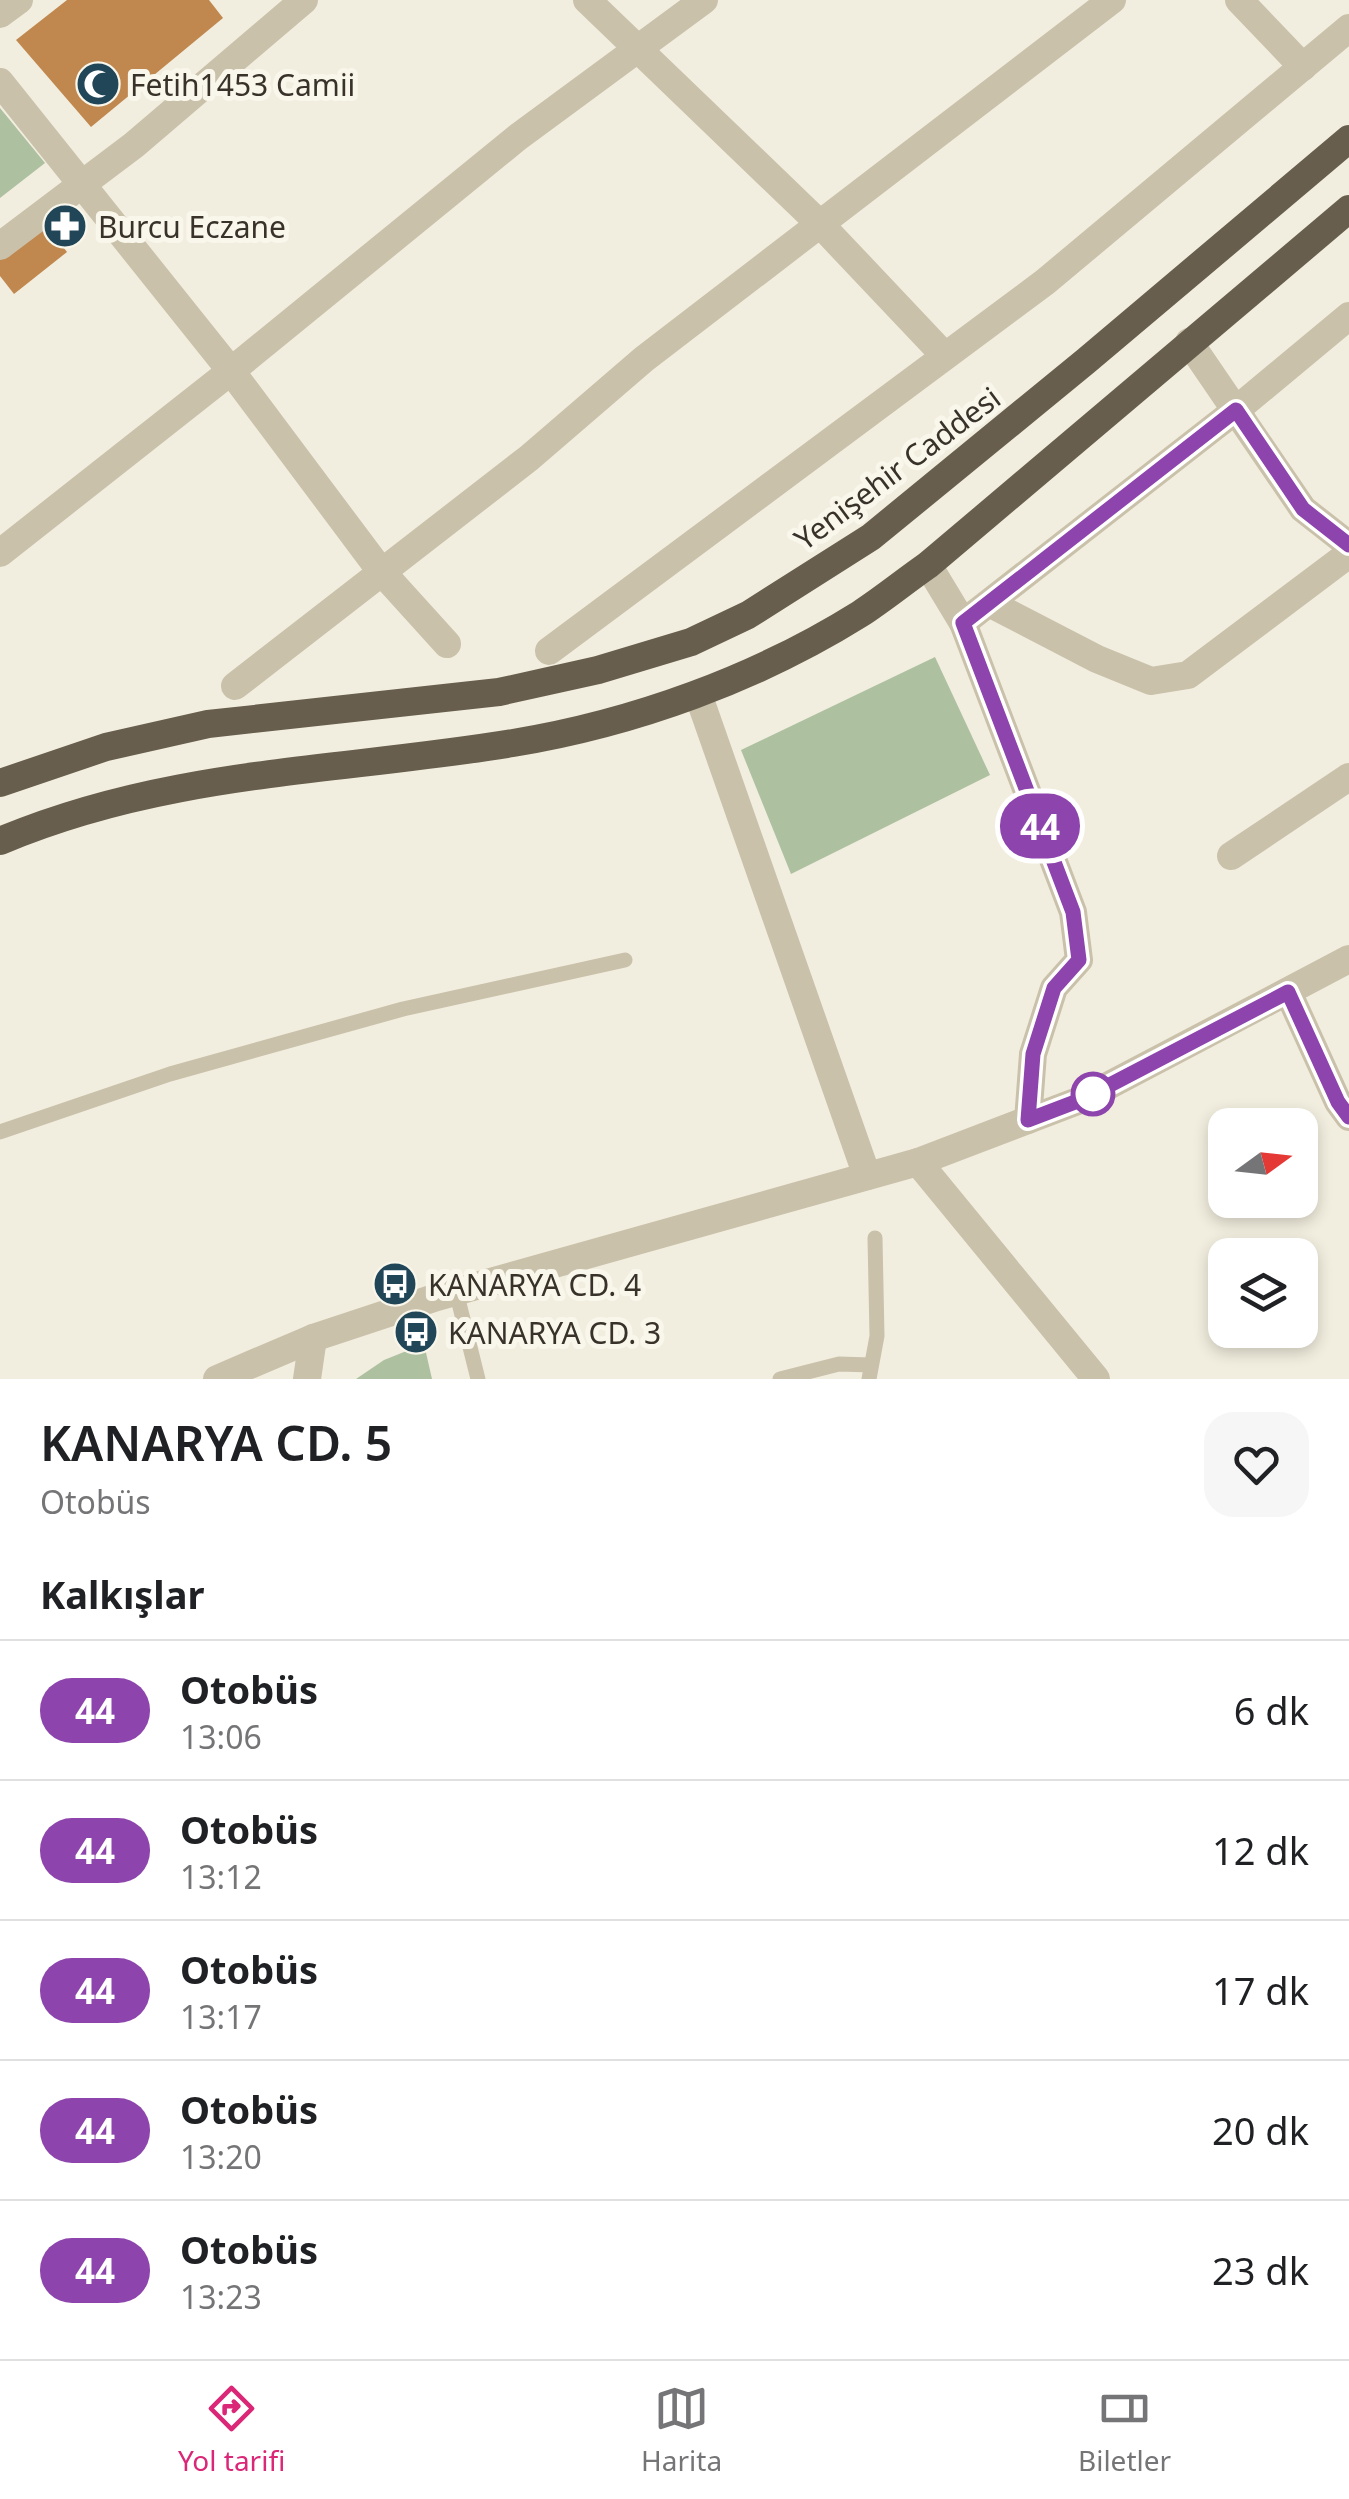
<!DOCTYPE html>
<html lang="tr">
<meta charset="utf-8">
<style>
body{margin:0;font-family:"Noto Sans",sans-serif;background:#f6f6f6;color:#202124;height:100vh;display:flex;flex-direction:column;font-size:38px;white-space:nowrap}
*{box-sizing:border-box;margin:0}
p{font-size:32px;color:#757577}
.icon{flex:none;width:55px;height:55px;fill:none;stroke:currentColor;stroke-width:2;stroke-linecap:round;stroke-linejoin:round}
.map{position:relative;height:1379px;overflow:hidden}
.sheet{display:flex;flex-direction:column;background:#fff;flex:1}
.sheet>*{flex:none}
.badge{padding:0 20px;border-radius:32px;font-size:35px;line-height:65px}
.needle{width:65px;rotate:75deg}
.controls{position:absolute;left:1208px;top:1108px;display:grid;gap:20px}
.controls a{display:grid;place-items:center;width:110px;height:110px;border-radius:20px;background:#fff;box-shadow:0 5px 15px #0003;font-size:50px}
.map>.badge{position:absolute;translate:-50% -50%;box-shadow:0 0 0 5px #fff}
h2{padding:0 40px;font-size:38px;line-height:90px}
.round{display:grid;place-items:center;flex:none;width:105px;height:105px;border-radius:30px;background:#f6f6f6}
.headline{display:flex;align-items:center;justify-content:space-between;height:170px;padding:0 40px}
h1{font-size:48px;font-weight:600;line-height:75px}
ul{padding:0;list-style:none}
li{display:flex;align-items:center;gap:30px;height:140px;padding:0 40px;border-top:2px solid #e0e0e0}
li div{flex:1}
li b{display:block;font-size:38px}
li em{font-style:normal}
li .badge{min-width:110px;font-weight:700;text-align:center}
.dock{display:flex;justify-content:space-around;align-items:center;height:140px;border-top:2px solid #e0e0e0;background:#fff;font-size:28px;color:#757577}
.dock a{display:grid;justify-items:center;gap:5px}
.dock .current{color:#db2777}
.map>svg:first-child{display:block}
.green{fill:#adc09f}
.building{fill:#c0874e}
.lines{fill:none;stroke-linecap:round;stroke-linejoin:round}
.service{stroke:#cac1ab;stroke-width:15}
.minor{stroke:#cac1ab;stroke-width:28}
.tertiary{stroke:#cac1ab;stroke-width:28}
.trunk{stroke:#685e4e;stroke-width:28}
.line-casing{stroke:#fff;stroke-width:22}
.line{stroke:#8e44ad;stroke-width:15}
.stop-dot{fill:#fff;stroke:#8e44ad;stroke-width:5}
.labels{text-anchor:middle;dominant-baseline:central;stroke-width:10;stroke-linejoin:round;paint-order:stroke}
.poi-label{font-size:30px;fill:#38322a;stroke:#f9f7eb;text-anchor:start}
.street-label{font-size:30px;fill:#38322a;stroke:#f9f7eb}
</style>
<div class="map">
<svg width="1349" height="1379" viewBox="0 0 1349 1379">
<rect width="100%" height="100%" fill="#f2eedf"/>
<g class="green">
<polygon points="0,108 45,163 0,198"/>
<polygon points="935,657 990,775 791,874 741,750"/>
<polygon points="424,1344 432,1379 356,1379 384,1360"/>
</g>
<g class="building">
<polygon points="67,0 209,0 223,18 91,127 16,40"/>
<polygon points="43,221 67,252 14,294 0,276 0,255"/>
</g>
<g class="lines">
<g class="service">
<polyline points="0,1132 170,1074 403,1009 625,960"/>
<polyline points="456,1291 478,1379"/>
<polyline points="780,1379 839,1364 871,1365"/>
<polyline points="869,1379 877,1336 875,1238"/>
</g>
<g class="minor">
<polyline points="587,0 822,226 944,355"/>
<polyline points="1239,0 1303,67"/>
<polyline points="0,14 19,0"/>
<polyline points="0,82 231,371 380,570 447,644"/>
<polyline points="0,246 134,145 304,0"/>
<polyline points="1189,342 1303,509 1349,545"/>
<polyline points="0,553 231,371 518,137 704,0"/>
<polyline points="928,565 963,623 1073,912 1079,960 1054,988 1033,1054 1028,1120"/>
<polyline points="991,604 1097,659 1151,681 1188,675 1349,554"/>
<polyline points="963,623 1236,410 1349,316"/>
<polyline points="549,651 1045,282 1349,28"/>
<polyline points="235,686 529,458 644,359 1112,0"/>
<polyline points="698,694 867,1176"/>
<polyline points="1231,856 1349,777"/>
<polyline points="1288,992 1338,1102 1349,1117"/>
<polyline points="918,1162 1096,1379"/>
<polyline points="217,1379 313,1338 437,1297 918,1162 1083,1099 1349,959"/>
</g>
<polyline class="tertiary" points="307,1379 313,1338"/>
<g class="trunk">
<polyline points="0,783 106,747 208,724 499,692 598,670 691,642 748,615 871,537 1086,361 1349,139"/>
<path d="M0 841C168 770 337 772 513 743 634 723 756 679 860 614 883 599 905 581 928 565L1349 209"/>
</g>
</g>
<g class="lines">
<defs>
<polyline id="line" points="1349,545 1303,509 1236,410 963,623 1073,912 1079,960 1054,988 1033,1054 1028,1120 1083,1099 1288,992 1338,1102 1349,1117"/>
</defs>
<use href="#line" class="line-casing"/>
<use href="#line" class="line"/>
</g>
<defs>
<symbol id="mosque-disc" viewBox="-11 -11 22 22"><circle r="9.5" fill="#214658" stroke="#f9f7eb"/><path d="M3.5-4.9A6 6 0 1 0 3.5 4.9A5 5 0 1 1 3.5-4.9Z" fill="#fff"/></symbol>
<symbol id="pharmacy-disc" viewBox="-11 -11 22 22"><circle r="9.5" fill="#214658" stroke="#f9f7eb"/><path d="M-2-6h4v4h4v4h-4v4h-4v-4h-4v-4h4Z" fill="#fff"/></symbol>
<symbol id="bus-disc" viewBox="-11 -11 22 22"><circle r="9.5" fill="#214658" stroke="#f9f7eb"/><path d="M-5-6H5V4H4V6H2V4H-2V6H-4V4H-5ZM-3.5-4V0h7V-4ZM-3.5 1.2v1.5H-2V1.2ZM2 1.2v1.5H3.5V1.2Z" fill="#fff"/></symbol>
</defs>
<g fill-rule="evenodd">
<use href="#mosque-disc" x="73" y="59" width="50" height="50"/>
<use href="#pharmacy-disc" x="40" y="201" width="50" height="50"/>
<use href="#bus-disc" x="370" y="1259" width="50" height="50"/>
<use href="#bus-disc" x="391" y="1307" width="50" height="50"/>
</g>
<circle class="stop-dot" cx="1093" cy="1094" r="20"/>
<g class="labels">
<g class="poi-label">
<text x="130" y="84">Fetih1453 Camii</text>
<text x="98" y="226">Burcu Eczane</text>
<text x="428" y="1284">KANARYA CD. 4</text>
<text x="448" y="1332">KANARYA CD. 3</text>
</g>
<g class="street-label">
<text transform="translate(897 468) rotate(-37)">Yenişehir Caddesi</text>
</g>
</g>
</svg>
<div class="controls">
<a><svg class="needle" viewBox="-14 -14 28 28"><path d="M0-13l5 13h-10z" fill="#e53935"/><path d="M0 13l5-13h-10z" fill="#757577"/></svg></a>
<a><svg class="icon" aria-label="layers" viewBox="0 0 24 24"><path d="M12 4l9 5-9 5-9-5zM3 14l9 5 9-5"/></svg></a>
</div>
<b class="badge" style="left:1040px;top:826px;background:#8e44ad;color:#fff">44</b>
</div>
<section class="sheet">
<div class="headline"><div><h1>KANARYA CD. 5</h1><p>Otobüs</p></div><a class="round"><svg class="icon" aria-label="heart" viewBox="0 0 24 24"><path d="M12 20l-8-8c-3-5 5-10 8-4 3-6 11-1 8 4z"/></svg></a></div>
<h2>Kalkışlar</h2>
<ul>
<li><span class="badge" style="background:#8e44ad;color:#fff">44</span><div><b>Otobüs</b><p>13:06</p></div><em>6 dk</em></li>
<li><span class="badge" style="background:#8e44ad;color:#fff">44</span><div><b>Otobüs</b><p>13:12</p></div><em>12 dk</em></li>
<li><span class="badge" style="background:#8e44ad;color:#fff">44</span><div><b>Otobüs</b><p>13:17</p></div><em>17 dk</em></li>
<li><span class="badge" style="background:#8e44ad;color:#fff">44</span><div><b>Otobüs</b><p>13:20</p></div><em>20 dk</em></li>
<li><span class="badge" style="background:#8e44ad;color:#fff">44</span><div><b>Otobüs</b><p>13:23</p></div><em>23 dk</em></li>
</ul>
</section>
<nav class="dock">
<a class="current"><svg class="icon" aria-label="directions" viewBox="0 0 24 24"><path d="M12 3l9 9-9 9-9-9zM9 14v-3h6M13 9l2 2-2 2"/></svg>Yol tarifi</a>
<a><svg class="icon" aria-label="map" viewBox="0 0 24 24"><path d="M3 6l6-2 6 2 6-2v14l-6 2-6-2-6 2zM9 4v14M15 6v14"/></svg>Harita</a>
<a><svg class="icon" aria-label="tickets" viewBox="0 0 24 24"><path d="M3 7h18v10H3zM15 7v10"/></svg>Biletler</a>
</nav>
